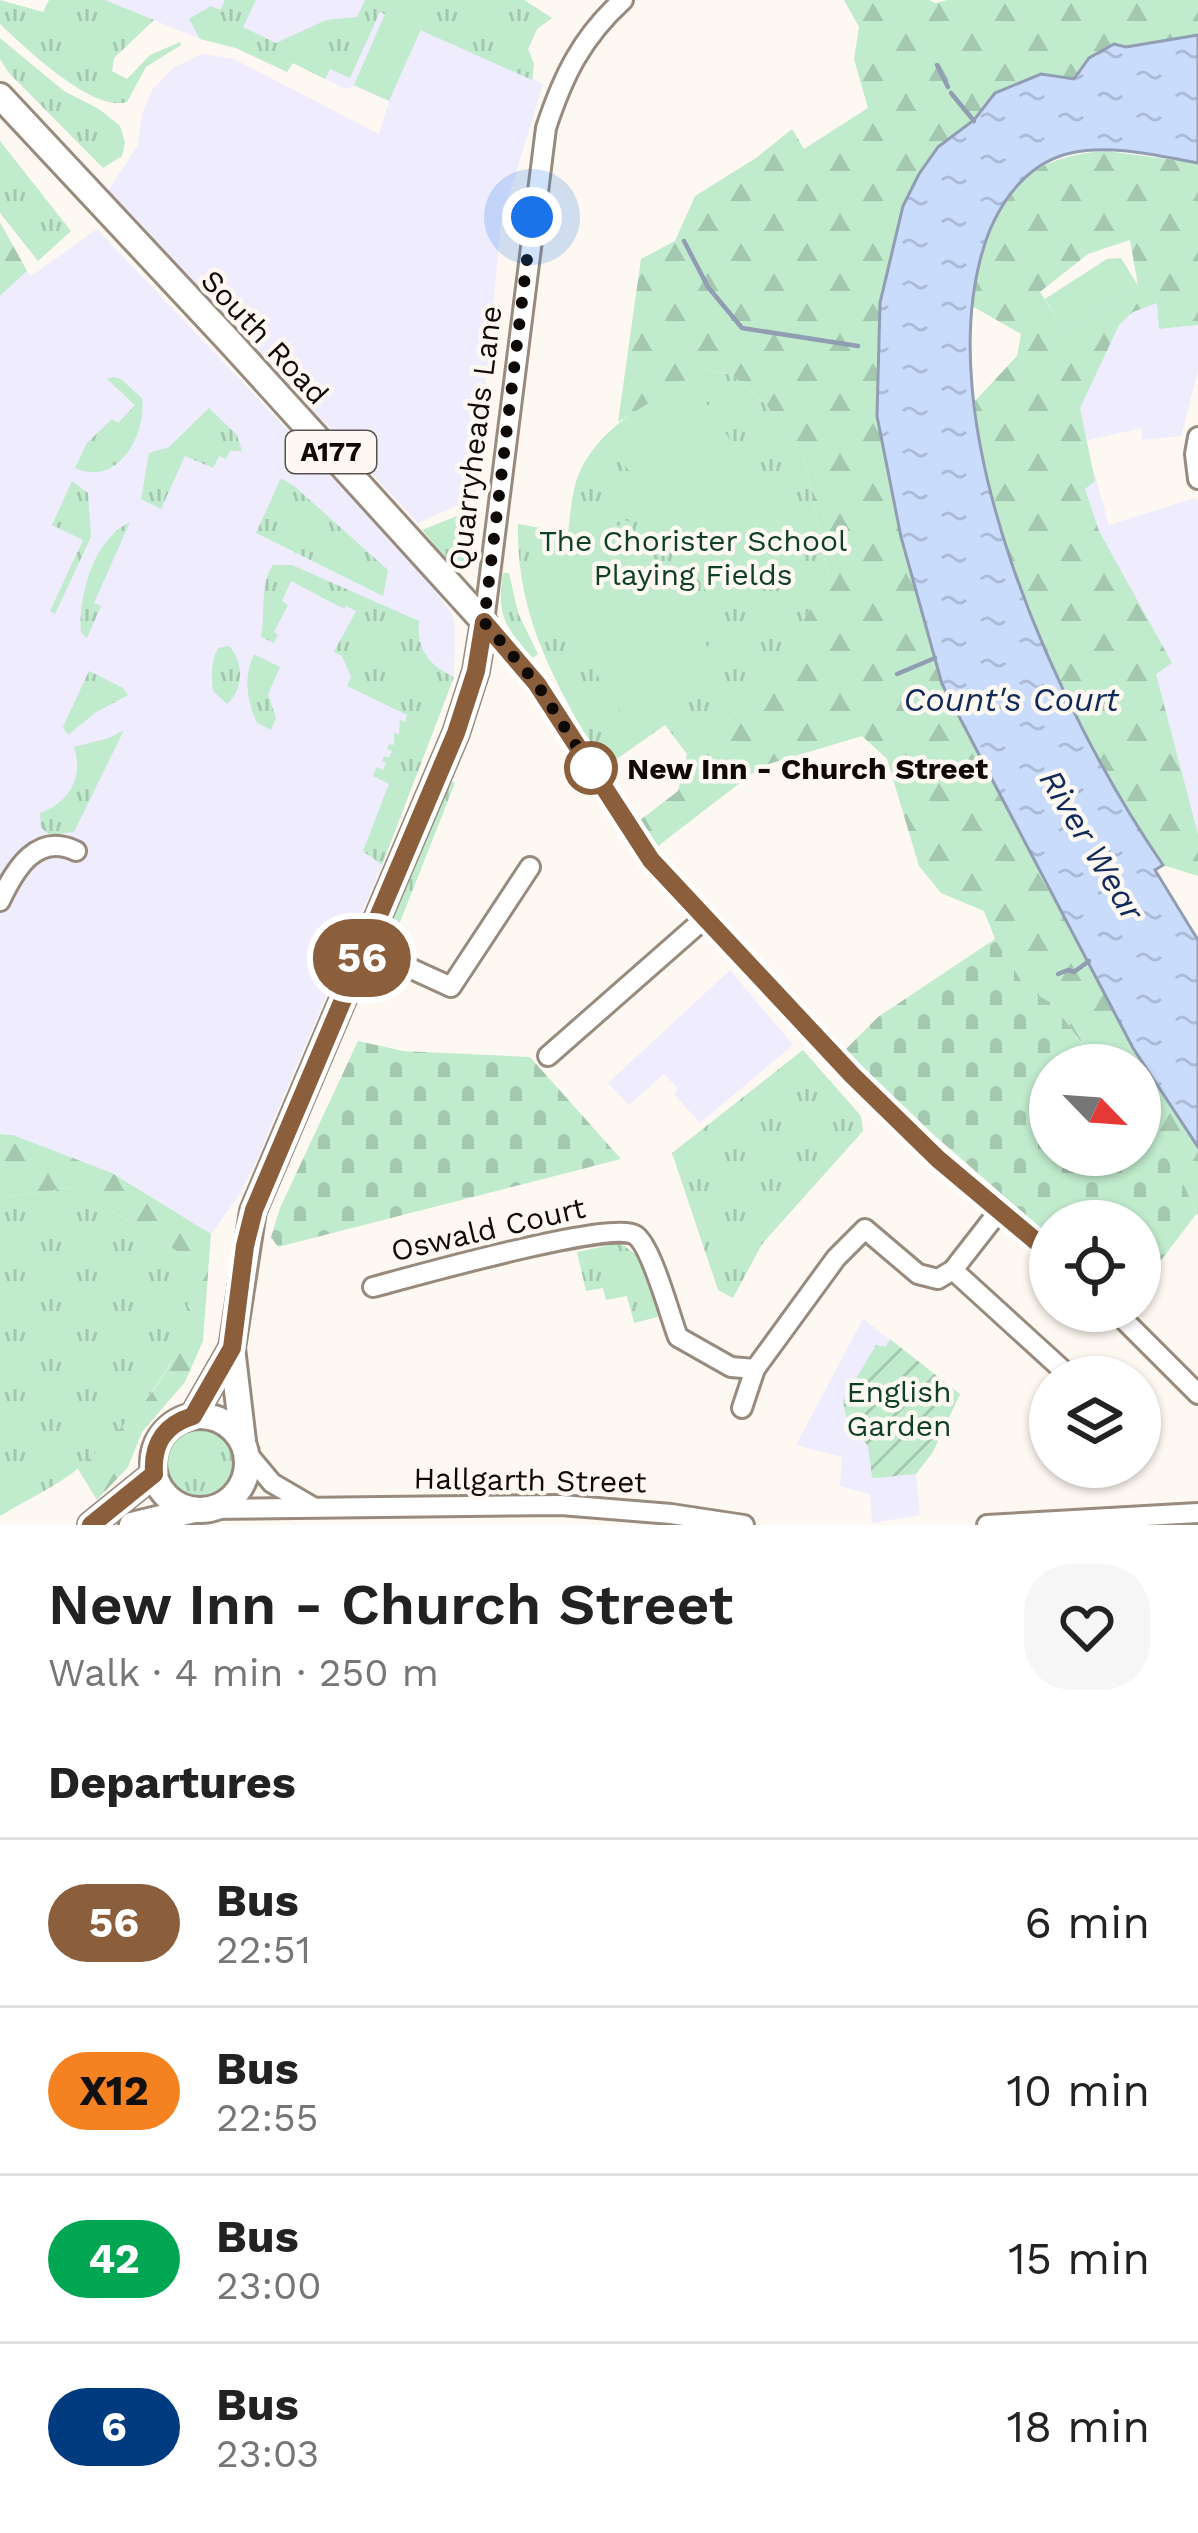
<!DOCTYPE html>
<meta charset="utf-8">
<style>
body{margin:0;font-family:"Work Sans",sans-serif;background:#f6f6f6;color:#222;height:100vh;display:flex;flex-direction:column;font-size:45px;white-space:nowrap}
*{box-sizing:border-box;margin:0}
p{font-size:39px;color:#767676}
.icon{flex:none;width:66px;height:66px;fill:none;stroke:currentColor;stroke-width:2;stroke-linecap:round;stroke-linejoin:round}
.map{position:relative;height:1525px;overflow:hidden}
.panel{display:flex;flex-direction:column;background:#fff;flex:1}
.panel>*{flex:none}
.badge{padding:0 24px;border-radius:39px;font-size:42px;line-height:78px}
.needle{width:78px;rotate:115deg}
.tools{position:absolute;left:1029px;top:1044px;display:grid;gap:24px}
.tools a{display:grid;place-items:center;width:132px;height:132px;border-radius:50%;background:#fff;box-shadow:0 3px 9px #0004;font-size:60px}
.you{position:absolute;width:60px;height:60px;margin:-30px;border:9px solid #fff;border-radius:50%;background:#1a73e8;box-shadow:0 0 0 18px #1a73e833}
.map>.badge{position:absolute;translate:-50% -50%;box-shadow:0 0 0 6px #fff}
h2{padding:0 48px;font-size:45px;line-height:108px}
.round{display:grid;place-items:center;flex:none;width:126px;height:126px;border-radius:48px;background:#f6f6f6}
.summary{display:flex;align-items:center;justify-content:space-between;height:204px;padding:0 48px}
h1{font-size:57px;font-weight:600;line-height:90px}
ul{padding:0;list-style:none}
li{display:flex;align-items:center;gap:36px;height:168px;padding:0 48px;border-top:3px solid #e0e0e0}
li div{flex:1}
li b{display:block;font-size:45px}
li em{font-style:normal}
li .badge{min-width:132px;font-weight:700;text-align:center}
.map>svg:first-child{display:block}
.education{fill:#efecfe}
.grass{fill:url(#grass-tufts)}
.forest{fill:url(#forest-firs);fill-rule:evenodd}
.cemetery{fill:url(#cemetery-stones)}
.garden{fill:url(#garden-furrows)}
.pitch{fill:#c0ebcd}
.water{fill:url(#water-ripples);stroke:#919db2;stroke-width:3}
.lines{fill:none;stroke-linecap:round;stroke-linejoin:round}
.stream{stroke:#919db2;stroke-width:4.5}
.minor-casing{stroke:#988b7e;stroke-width:24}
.major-casing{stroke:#988b7e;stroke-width:30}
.minor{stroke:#fff;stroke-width:18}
.major{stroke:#fff;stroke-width:24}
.line-casing{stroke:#fff;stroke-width:27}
.line{stroke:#8b5e3c;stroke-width:18}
.walk{stroke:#0f0a06;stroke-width:12;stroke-dasharray:0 21.6}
.stop-dot{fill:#fff;stroke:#8b5e3c;stroke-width:6}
.labels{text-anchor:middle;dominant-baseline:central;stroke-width:9;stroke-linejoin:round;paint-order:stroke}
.shield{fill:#fef8f2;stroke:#57514d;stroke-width:3}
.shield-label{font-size:27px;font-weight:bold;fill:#0f0a06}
.street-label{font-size:30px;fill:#0f0a06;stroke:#fef8f2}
.park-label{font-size:30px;fill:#0c3f23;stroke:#fef8f2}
.stop-label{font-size:30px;font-weight:bold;fill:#0f0a06;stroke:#fef8f2;text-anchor:start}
.water-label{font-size:33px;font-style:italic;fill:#102b5a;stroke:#fef8f2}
</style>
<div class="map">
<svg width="1198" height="1525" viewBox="0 0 1198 1525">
<defs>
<pattern id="grass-tufts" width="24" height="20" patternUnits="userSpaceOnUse" patternTransform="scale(3)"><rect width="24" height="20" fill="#c0ebcd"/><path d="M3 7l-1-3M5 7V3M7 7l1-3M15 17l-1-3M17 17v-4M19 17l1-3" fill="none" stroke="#a4c8af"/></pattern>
<pattern id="forest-firs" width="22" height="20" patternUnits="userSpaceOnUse" patternTransform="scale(3)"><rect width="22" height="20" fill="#c0ebcd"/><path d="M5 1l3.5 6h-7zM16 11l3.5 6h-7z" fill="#a4c8af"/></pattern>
<pattern id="cemetery-stones" width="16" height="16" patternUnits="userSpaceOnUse" patternTransform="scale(3)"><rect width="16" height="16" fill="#c0ebcd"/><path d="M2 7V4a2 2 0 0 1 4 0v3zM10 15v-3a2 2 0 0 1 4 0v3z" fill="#a4c8af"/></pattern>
<pattern id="garden-furrows" width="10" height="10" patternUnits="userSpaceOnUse" patternTransform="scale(3)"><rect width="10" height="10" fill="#c0ebcd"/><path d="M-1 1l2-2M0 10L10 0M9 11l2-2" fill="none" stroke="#a4c8af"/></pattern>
<pattern id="water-ripples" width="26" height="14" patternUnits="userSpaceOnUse" patternTransform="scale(3)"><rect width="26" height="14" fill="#c9dcfc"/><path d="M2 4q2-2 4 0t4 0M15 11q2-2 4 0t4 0" fill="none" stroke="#abbbd6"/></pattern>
</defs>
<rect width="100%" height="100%" fill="#fef8f2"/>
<g class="education">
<polygon points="105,0 524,0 552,18 537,29 528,49 534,64 533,79 543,84 501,222 475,497 418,523 108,191 138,145 142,114 152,90 173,68 202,54 234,59 379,134 389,101 354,86 345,89 293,63 287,72 236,48 200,39"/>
<polygon points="97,229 422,571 452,614 455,627 454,677 382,865 253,1168 240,1194 211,1234 112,1173 13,1135 0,1134 0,296 27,271 31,276"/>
<polygon points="1121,258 1138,285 1146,281 1158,302 1160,329 1198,325 1198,370 1181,436 1142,440 1141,428 1085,441 1109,525 1195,498 1198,501 1198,834 1155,673 1084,546 1062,405 1101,311 1066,332 1045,299 1107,259"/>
<polygon points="730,970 793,1045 700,1123 674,1094 678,1089 664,1074 629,1105 608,1083"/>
<polygon points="863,1319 960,1394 933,1452 916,1474 920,1515 872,1523 870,1494 840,1486 842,1457 796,1445"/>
</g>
<g class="grass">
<path d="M0 0 43 12 49 0H105L154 20 114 58 112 71 127 79 150 55 180 42 181 45 146 67 127 102C93 113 24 47 0 24Z"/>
<polygon points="225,0 256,0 243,27 276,43 326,20 357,17 365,0 524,0 552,18 537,29 528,49 534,64 532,80 380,12 350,78 330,69 325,79 293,63 287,72 236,48 200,39 189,19 211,6 220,10"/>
<polygon points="0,38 64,91 99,109 120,126 125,142 122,156 103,168 8,72 0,59"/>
<polygon points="0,141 71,231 38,261 0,213"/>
<path d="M704 369 732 375 766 404 805 459 828 577 765 689 687 754 665 725 604 768C558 686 516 621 518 524L568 533C570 518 571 501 575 486 591 427 657 398 704 369Z"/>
<path d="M114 377 121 379 142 398C147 435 117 488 75 468L87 443 112 419 118 423 135 405 107 379Z"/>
<polygon points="209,408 237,435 242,451 230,451 226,459 219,456 213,468 185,456 161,509 141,499 149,453 169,447"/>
<polygon points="281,478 294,486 388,570 383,596 256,533"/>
<polygon points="72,481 88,493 91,537 55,614 50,611 83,540 52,525"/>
<polygon points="474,509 469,562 449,562 422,530"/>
<path d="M130 522 94 603 101 606 87 638 81 633C78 595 94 539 130 522Z"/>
<path d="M273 565H292L419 621C416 648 429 666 454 677L382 865 363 851 389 784 373 776 377 767 383 770 386 763 382 761 384 756 389 758 392 751 387 749 389 744 394 745V733L399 734 400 720 405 722 407 715 347 686 351 677 342 656 334 652 356 611 346 606 344 609 291 581 282 601 288 605 274 632 278 635 274 643 261 637C266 613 259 584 273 565Z"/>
<path d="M503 573H509L518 613 538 654 531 659C506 625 496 617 503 573Z"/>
<path d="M229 646C244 662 244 689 227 704L213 691C211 675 211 662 218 648Z"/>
<path d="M254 654 280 667 268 694 276 718 271 730 257 723C247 699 243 679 254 654Z"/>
<polygon points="89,671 123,688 128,695 95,713 68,735 63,727"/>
<path d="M124 730 74 832 50 835 41 828 40 813C69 803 84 777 74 747L109 738Z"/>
<polygon points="447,780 455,783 389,950 377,944"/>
<polygon points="803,1050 861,1116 863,1131 762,1244 733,1298 718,1290 672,1153"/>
<path d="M73 1187 180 1253C222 1325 133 1424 80 1467 57 1486 26 1500 0 1516V1203L7 1197Z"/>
<polygon points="620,1243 637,1255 661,1316 634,1323 627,1296 606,1300 603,1288 586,1291 577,1252"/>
<circle cx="201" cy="1464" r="38"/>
</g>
<g class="forest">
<polygon points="844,0 929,0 935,3 948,0 1198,0 1198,35 1126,47 1114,44 1089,58 1074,79 1041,74 995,93 974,120 938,147 903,206 880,303 942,684 1133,1048 1198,1147 1198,1215 1180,1177 1140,1122 1140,1065 1098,1065 1052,1003 1027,990 995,939 984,911 941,893 919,866 887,759 862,736 762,766 658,846 639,821 678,791 687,754 765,689 828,577 805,459 766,404 732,375 704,369 618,422 641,259 675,241 695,196 756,158 792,129 804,149 868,108 854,59 859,27"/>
<path d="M1106 151 1198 163V325L1159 329 1157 303 1133 312 1119 325 1080 408 1095 481 1085 489 1099 531 1172 663 1156 674 1198 834V876L1163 865C1086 753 1020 615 986 483 979 457 978 428 975 401L1017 356 1021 334 972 306C985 217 1007 157 1106 151ZM1130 240 1138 286 1066 332 1040 292 1088 254Z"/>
<polygon points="0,222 27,271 0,296"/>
<path d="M0 1134 13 1135 112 1173 211 1234 203 1341 185 1382 142 1432 128 1467 97 1500 78 1469C128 1422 186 1371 188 1298 188 1280 189 1268 180 1253L73 1187 7 1197 0 1203Z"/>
</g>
<g class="cemetery">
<polygon points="995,939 1027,990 1052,1003 1098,1065 1050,1065 1050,1155 1140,1155 1140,1122 1180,1177 1197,1213 1140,1288 1140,1221 1050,1221 1050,1236 934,1135 845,1050 878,1017"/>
<polygon points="358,1041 403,1051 530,1057 621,1159 278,1247 271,1237 280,1208"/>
</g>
<polygon class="garden" points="890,1339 960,1394 933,1452 916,1474 876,1478 872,1477 868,1446 846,1416 843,1401 876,1345 886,1347"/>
<g class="pitch">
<polygon points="385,14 421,29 389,101 354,85"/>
<polygon points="1121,258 1138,286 1066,332 1045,299 1107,259"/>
<polygon points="696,387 806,558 720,613 611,443"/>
<polygon points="627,520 723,671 632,729 536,579"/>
</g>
<path class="water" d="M1198 35V163C1158 156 1112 144 1071 153 1030 162 1004 196 989 232 919 415 1059 714 1163 865L1155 870 1198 940V1147L1133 1048 942 684 901 537 877 416 880 303 903 206 919 174 938 147 974 120 995 93 1041 74 1074 79 1089 58 1114 44 1126 47Z"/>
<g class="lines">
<g class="stream">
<polyline points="937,65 948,87"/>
<polyline points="951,93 974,121"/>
<polyline points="684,241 708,287 742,328 858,346"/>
<polyline points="897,674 935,658"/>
<polyline points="1058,974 1068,970 1074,972 1089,961"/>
</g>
<defs>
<g id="minor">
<path d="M623 0C582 37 563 76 546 128L484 622 537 684 651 860 852 1075 938 1159 1050 1253"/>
<polyline points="1198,437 1195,454 1198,479"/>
<path d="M0 901C15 869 37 832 76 851"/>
<polyline points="366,948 451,987 530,867"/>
<polyline points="548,1056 704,919"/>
<polyline points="953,1270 1066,1373"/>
<path d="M373 1287C411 1277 612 1220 635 1235 652 1246 670 1317 678 1337L731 1367 755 1369 836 1258 865 1229 918 1274 938 1279 953 1270 999 1211"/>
<polyline points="1115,1311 1198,1394"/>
<polyline points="742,1408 755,1369"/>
<polyline points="246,1452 272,1483 313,1507"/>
<polyline points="208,1509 561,1505 671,1514 744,1525"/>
<polyline points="987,1525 1198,1513"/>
</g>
<g id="major">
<polyline points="0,96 229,341 484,622 476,671 456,733 253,1211 232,1348 243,1441"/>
<polyline points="193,1416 232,1348"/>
<circle cx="200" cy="1463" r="47"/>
<polyline points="91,1525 154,1474"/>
<polyline points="132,1525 194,1510"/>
</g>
</defs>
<use href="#minor" class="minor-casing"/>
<use href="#major" class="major-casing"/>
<use href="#minor" class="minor"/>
<use href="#major" class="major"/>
</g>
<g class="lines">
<defs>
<path id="line" d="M91 1525 154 1474C152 1444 164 1425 193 1416L232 1348 245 1246 254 1210 456 733 476 671 484 622 537 684 651 860 852 1075 938 1159 1050 1253"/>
</defs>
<use href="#line" class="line-casing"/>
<use href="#line" class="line"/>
<polyline class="walk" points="532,217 484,622 537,684 593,772 591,768"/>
</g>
<circle class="stop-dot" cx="591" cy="768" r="24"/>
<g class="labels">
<rect class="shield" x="286" y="431" width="90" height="42" rx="9"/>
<g class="shield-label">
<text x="331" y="452">A177</text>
</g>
<g class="street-label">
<text transform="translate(265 337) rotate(47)">South Road</text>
<text transform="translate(475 438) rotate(-83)">Quarryheads Lane</text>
<text transform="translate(488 1229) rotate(-13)">Oswald Court</text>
<text transform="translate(530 1480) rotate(1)">Hallgarth Street</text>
</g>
<g class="park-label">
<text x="693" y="540">The Chorister School<tspan x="693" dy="34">Playing Fields</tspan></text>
<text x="899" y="1391">English<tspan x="899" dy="34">Garden</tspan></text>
</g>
<g class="stop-label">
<text x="627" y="768">New Inn - Church Street</text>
</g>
<g class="water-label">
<text x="1011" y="699">Count's Court</text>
<text transform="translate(1092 845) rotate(59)">River Wear</text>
</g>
</g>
</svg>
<div class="tools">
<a><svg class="needle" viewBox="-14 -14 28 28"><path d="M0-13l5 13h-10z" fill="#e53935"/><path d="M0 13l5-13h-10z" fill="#767676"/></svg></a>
<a><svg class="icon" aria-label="locate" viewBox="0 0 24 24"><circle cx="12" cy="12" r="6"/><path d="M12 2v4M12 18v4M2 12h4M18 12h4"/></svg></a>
<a><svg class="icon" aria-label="layers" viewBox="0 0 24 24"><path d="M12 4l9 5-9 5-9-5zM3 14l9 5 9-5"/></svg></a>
</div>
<div class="you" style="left:532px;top:217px"></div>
<b class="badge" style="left:362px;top:958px;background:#8b5e3c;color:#fff">56</b>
</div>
<section class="panel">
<div class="summary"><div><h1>New Inn - Church Street</h1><p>Walk · 4 min · 250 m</p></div><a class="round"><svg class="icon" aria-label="heart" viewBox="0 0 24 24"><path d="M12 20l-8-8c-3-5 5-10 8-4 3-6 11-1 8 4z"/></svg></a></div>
<h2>Departures</h2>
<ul>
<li><span class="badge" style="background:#8b5e3c;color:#fff">56</span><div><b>Bus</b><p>22:51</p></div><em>6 min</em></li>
<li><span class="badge" style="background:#f58220;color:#111">X12</span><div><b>Bus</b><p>22:55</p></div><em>10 min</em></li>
<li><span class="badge" style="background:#00a651;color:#fff">42</span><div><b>Bus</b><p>23:00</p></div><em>15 min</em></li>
<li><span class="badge" style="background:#003b80;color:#fff">6</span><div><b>Bus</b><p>23:03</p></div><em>18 min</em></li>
</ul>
</section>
